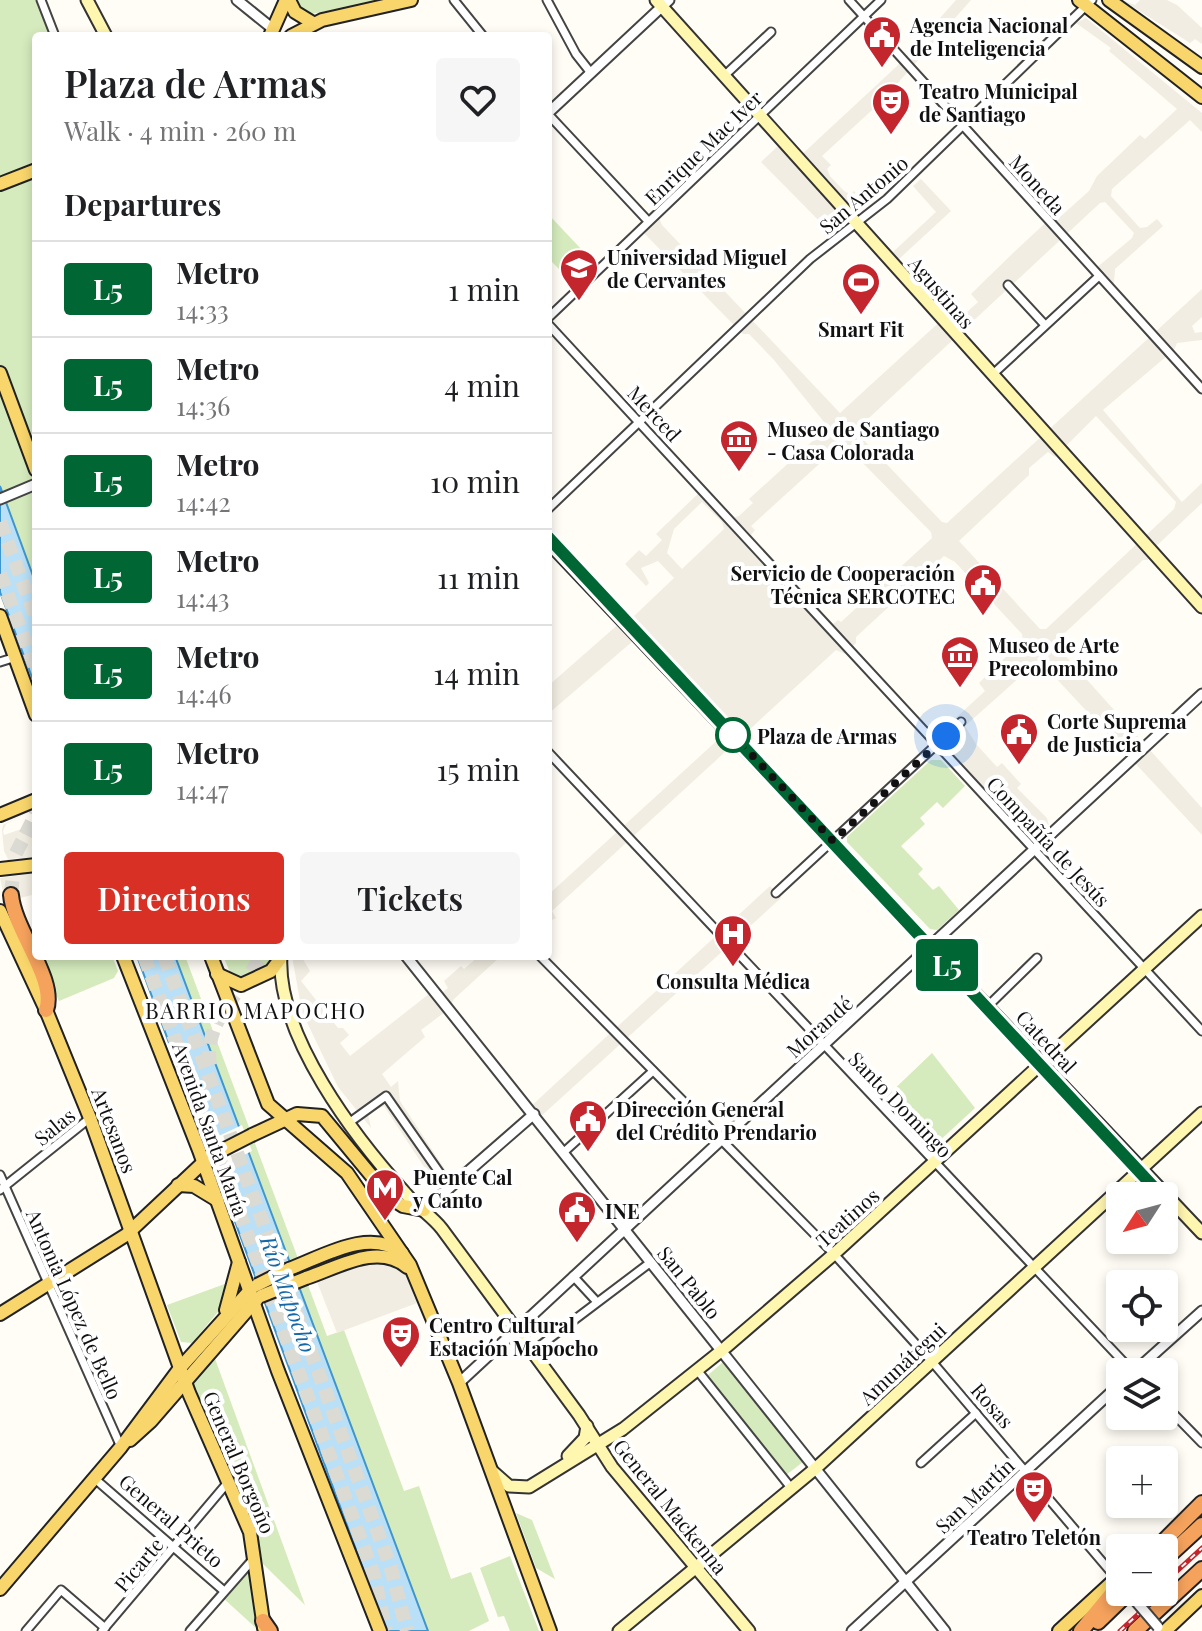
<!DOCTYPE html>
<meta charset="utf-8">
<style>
body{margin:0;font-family:"Playfair Display",serif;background:#f6f6f6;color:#202124;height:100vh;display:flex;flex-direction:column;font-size:30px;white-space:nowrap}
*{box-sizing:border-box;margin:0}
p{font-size:26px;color:#757577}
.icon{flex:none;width:44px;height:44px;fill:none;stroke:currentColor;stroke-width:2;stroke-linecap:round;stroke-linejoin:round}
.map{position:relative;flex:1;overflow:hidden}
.side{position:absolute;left:32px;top:32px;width:520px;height:928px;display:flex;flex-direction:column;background:#fff;border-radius:8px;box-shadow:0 4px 12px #0003}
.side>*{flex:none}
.badge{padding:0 16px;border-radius:6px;font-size:28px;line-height:52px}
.needle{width:52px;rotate:234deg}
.controls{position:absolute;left:1106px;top:1182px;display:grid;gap:16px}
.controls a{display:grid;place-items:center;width:72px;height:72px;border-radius:8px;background:#fff;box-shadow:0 4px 12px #0003;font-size:40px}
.you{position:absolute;width:40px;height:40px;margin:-20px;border:6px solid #fff;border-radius:50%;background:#1a73e8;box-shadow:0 0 0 12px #1a73e833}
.map>.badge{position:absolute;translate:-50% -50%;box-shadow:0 0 0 4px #fff}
h2{padding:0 32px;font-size:30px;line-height:72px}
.round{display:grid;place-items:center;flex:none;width:84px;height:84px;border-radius:8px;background:#f6f6f6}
.summary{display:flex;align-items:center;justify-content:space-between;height:136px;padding:0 32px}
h1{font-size:38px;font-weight:600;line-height:60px}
.button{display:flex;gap:16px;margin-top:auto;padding:16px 32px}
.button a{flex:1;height:92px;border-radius:8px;background:#d93025;color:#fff;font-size:32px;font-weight:600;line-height:92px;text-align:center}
.button a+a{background:#f6f6f6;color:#202124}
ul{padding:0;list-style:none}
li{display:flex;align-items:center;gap:24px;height:96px;padding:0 32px;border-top:2px solid #e0e0e0}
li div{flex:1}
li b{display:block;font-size:30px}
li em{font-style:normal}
li .badge{min-width:88px;font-weight:700;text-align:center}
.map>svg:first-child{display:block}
.green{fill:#d5ebbd}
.plaza{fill:#f1ede2;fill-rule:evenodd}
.water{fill:#b9e0f7;stroke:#3f96cf;stroke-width:2}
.pier{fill:#fffdf5}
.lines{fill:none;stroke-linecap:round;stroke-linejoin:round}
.motorway-tunnel{stroke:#dbdad3;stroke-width:14;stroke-dasharray:14 7;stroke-linecap:butt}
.minor-casing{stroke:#444;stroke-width:11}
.tertiary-casing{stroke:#444;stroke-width:13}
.secondary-casing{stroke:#333;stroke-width:15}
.primary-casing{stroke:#222;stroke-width:16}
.motorway-casing{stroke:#222;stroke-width:18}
.minor{stroke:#fff;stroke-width:7}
.tertiary{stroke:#fff;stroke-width:9}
.secondary{stroke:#fff6b0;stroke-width:11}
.primary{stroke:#f9d66b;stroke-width:12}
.motorway{stroke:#f5a25d;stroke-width:14}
.rail-casing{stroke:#c4262e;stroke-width:5}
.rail{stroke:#fff;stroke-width:2;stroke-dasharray:6;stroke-linecap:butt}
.tertiary-bridge-casing{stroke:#444;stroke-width:13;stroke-linecap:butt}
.primary-bridge-casing{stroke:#222;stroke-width:16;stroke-linecap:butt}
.tertiary-bridge{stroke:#fff;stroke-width:9}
.primary-bridge{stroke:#f9d66b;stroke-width:12}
.line-casing{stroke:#fff;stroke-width:18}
.line{stroke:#063;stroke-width:12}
.walk{stroke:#111;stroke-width:8;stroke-dasharray:0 14.4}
.stop-dot{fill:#fff;stroke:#063;stroke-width:4}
.labels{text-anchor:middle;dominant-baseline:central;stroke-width:8;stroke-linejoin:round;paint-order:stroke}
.poi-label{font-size:20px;font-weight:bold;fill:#111;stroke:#fff;text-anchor:start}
.street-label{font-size:20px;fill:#111;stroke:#fff}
.stop-label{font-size:20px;font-weight:bold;fill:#111;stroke:#fff;text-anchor:start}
.neighbourhood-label{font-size:22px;letter-spacing:2px;fill:#111;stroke:#fff}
.water-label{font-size:22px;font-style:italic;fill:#1768a6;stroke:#fff}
</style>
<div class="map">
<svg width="1202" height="1631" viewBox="0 0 1202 1631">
<rect width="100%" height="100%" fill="#fffdf5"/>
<g class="green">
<polygon points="0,0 39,0 53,36 36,36 36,688 0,592"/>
<polygon points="292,0 384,0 306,15"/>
<polygon points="548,214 583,251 561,271 548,258"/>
<polygon points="931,760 941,760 965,786 943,808 937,802 920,818 925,824 901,846 923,869 918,874 933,890 939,886 959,910 937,930 930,929 847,842 847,837"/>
<polygon points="37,956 112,956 118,971 114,978 59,1001"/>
<polygon points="136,956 185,956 327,1336 344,1330 404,1491 419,1486 451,1579 471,1572 489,1621 469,1631 387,1631"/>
<polygon points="223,956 272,956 273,969 236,986"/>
<polygon points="932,1053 975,1108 936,1144 886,1097"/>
<polygon points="233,1281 227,1301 192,1343 181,1342 167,1305"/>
<polygon points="214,1356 305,1605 263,1564 254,1522 190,1386"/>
<polygon points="723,1362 803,1462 786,1475 707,1376"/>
<polygon points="516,1513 532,1520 555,1579 536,1568"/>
<polygon points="510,1556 539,1631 510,1631 504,1616 498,1617 480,1568"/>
<polygon points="246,1572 251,1572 257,1629 223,1598"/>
</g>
<g class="plaza">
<polygon points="956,0 971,0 882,101 822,156 831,165 827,169 830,176 844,191 850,194 854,191 863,200 871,198 879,205 836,238 761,162 779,145 811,178 798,158 897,66"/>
<polygon points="1122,0 1135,5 1140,0 1167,0 1177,5 1202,28 1202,44 1195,39 1190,43"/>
<path d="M1086 18 1202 113V132L1190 120 1112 189 1111 196 1140 228 1147 227 1157 219 1163 226 1115 269 1114 283 1109 287 1094 270 1132 238 1134 233 1105 202 1100 203 855 431 942 522 947 523 1202 289V317L1192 326 1195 333 1202 332V340L1177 343 1174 350 1103 410 1182 502 1202 483V503L1151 551 1148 560H1143L1054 643 1202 808V835L1039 660 965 726 976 744 997 767 1002 763 1021 784 1017 788 1047 818 1050 830 1041 838H1036L1016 816 1009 821 933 739 985 691 979 683 1023 640 1022 634 955 562 944 556 856 637V643L845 654 836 650 552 911 556 918 548 922V895L722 736 633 641 548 714V686L630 614 633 617 674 578 658 561 641 568 649 583 646 586 625 564 639 550 646 556 662 540 656 534 702 490 730 519 739 516 753 503 749 499 828 427 774 360 749 334H743L727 318 640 229 657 213 662 225 840 413 935 326 946 318 953 325 966 313 978 302 971 294 1012 254 1055 214 1060 217 1089 191 1097 176 1140 135 1145 139 1177 109 1109 51 1111 48 1076 23ZM1096 416 1176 502 1174 509 1046 629H1040L959 541 1029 475V468L1048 452 1055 457ZM839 446 847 447 931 532 932 538 841 622 838 620 833 624 751 535 755 530 751 526ZM702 502 722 522 724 529 682 569 667 553 674 529Z"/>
<polygon points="921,179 951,211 899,259 893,252 936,212 913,186"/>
<polygon points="36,808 6,824 3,831 4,835 36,824 36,857 8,859 4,851 2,830 3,825"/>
<polygon points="36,873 36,894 16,899 10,922 0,878"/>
<polygon points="770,886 781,898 538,1119 529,1108"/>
<polygon points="292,956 301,956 310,971 301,981 338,1028 343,1028 349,1035 340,1043 350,1056 434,990 439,995 448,988 444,981 461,966 464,969 479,956 501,956 454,999 449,1009 421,1030 425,1037 382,1074 391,1087 398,1081 400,1101 446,1171 456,1174 438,1188 384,1106 368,1114 371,1128 338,1087 302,1012"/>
<polygon points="381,1258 403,1269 417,1303 337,1333 316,1279"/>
</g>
<g class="water">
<polygon points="0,486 36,584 36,688 0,592"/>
<polygon points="137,956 175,956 428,1631 386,1631"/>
</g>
<polygon class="pier" points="242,1125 252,1151 214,1170 204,1143"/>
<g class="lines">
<g class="motorway-tunnel">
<polyline points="0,522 36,618"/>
<polyline points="0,574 36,670"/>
<polyline points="11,895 15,855 36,814"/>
<polyline points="144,956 374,1575 386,1631"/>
<polyline points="164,956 391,1568 407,1631"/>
<path d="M210 1065C203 1020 242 993 261 956"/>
</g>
<defs>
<g id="minor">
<polyline points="41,0 55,36"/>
<polyline points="454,0 483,36"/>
<polyline points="547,0 576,54 591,73"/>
<polyline points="849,0 1202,389"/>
<polyline points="724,76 771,32"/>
<polyline points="548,114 648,221"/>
<polyline points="1008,285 1045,325"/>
<polyline points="548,318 881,0"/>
<polyline points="548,324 1202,1031"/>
<polyline points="992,375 1099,276"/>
<polyline points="548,509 810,259 887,199 1092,0"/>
<polyline points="0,662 16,657"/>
<polyline points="548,752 1133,1372"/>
<polyline points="776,893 961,722"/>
<polyline points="540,956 834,1254 934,1364 1116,1578"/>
<polyline points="989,1005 1037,958"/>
<polyline points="350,1122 386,1096 446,1182"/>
<polyline points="564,1152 653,1071"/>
<polyline points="0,1175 121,1447"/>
<polyline points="0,1190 90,1118"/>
<polyline points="573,1276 597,1302"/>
<polyline points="533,1351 651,1262"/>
<polyline points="697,1370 792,1489"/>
<polyline points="1164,1404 1202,1443"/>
<polyline points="921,1463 976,1413"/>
<polyline points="94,1478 224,1591"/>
<polyline points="26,1631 61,1590 105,1628"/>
<polyline points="102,1631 229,1481"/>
<polyline points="190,1631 255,1557"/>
</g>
<g id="tertiary">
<polyline points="237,0 273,29"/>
<polyline points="548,113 669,0"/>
<polyline points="0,499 36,484"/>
<polyline points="406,956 945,1631"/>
<polyline points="424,1210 534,1114"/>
<polyline points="1134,1372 1202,1311"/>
<polyline points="459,1383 1202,694"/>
<polyline points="852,1631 1120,1384"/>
</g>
<g id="secondary">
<polyline points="87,0 106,36"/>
<polyline points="656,0 1202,607"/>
<polyline points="548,542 1202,1233"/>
<path d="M281 956C276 1035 356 1139 407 1195 418 1208 432 1216 442 1229L579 1415 612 1467 749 1631"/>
<polyline points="568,1456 585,1438 587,1426"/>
<polyline points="493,1472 509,1486 529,1487 623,1429 726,1347 834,1254 1202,916"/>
<polyline points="619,1631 816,1468 1202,1113"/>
</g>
<g id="primary">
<polyline points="289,0 295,12 313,23"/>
<polyline points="1079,0 1202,97"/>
<polyline points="1109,0 1202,67"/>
<polyline points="270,36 286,0"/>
<polyline points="291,36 322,20 411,0"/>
<polyline points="0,184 36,170"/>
<polyline points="0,373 36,470"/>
<polyline points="0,616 36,715"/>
<polyline points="0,815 36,800"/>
<polyline points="0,869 36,865"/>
<polyline points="0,911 46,1010 90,1118 189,1393 250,1532 264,1628"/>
<polyline points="123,956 199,1150 278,1371 380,1631"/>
<polyline points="211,956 268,1104 347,1173 410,1265 459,1383 550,1631"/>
<polyline points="217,974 241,985 271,971 280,959"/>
<polyline points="252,1135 297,1114 322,1116 389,1197 403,1206 424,1210"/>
<polyline points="178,1185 194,1186 217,1200"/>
<path d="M289 1269C322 1257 369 1227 402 1253"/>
<path d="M306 1278C337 1268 378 1242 407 1267"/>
<polyline points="226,1310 239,1262"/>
<polyline points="0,1314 126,1235 208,1158"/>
<polyline points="130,1440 151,1421 257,1299"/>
<polyline points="0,1589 121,1447 180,1368 252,1288"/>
<polyline points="1059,1631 1120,1575"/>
<polyline points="1165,1631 1202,1596"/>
</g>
<g id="motorway">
<path d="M11 895C14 930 57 980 46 1010"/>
<polyline points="1157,1548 1202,1503"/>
<polyline points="1164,1560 1202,1525"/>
<polyline points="263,1621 270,1631"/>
<polyline points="1098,1622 1129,1592"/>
<polyline points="1081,1631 1120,1584"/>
<polyline points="1135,1631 1202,1569"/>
</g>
</defs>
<use href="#minor" class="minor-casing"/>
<use href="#tertiary" class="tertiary-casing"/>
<use href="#secondary" class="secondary-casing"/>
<use href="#primary" class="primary-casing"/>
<use href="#motorway" class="motorway-casing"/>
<use href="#minor" class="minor"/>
<use href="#tertiary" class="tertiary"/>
<use href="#secondary" class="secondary"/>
<use href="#primary" class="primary"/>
<use href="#motorway" class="motorway"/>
<defs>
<g id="rail">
<polyline points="1164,1583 1202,1548"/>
<polyline points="1120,1631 1162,1592"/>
</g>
</defs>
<use href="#rail" class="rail-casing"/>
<use href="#rail" class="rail"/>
<defs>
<polyline id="tertiary-bridge" points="1128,1592 1158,1627"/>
<g id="primary-bridge">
<polyline points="209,1157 252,1135"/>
<polyline points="257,1285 289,1269"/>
<polyline points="261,1296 306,1278"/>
</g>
</defs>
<use href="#tertiary-bridge" class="tertiary-bridge-casing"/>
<use href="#primary-bridge" class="primary-bridge-casing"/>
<use href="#tertiary-bridge" class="tertiary-bridge"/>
<use href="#primary-bridge" class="primary-bridge"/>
</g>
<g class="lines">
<defs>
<polyline id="line" points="548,537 1162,1196"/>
</defs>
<use href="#line" class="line-casing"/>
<use href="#line" class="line"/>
<polyline class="walk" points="733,735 833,841 946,736"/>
</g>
<defs>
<symbol id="civic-pin" viewBox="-11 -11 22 30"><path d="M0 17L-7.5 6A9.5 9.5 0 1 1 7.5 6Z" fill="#c4262e" stroke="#fff"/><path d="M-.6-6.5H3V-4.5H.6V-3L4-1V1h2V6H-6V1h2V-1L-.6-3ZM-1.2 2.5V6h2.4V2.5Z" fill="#fff"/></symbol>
<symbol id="theatre-pin" viewBox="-11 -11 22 30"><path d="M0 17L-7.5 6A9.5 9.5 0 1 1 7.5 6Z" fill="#c4262e" stroke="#fff"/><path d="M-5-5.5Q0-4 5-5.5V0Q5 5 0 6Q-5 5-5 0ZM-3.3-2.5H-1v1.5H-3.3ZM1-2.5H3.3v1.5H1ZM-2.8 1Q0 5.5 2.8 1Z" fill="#fff"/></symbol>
<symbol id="university-pin" viewBox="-11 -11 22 30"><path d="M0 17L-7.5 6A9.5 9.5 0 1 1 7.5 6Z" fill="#c4262e" stroke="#fff"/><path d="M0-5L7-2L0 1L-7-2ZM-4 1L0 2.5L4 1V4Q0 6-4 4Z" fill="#fff"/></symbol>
<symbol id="stadium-pin" viewBox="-11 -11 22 30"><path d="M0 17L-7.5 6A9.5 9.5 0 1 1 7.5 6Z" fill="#c4262e" stroke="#fff"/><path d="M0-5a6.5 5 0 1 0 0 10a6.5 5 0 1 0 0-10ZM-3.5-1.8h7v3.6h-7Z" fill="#fff"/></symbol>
<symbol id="museum-pin" viewBox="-11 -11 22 30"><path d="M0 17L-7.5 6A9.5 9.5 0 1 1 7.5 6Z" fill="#c4262e" stroke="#fff"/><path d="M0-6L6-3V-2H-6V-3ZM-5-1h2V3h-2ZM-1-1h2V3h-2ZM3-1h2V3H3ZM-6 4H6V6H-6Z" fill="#fff"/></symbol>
<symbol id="hospital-pin" viewBox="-11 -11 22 30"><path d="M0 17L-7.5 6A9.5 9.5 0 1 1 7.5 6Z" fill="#c4262e" stroke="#fff"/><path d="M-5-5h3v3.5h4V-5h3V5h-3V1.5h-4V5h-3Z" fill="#fff"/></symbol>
<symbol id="metro-pin" viewBox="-11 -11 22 30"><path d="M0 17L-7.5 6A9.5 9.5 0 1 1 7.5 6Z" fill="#c4262e" stroke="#fff"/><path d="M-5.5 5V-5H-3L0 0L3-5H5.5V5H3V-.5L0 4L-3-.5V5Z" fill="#fff"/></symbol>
</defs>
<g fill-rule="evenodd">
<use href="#civic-pin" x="860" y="13" width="44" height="60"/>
<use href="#theatre-pin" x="869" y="80" width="44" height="60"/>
<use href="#university-pin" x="557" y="246" width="44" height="60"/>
<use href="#stadium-pin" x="839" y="260" width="44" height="60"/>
<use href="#museum-pin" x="717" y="417" width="44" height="60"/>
<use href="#civic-pin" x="961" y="561" width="44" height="60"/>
<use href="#museum-pin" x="938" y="633" width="44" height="60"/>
<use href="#civic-pin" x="997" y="710" width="44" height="60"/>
<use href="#hospital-pin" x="711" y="912" width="44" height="60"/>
<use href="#civic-pin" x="566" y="1097" width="44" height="60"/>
<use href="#metro-pin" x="363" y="1166" width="44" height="60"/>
<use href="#civic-pin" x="555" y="1188" width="44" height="60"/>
<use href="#theatre-pin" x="379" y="1313" width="44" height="60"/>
<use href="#theatre-pin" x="1012" y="1468" width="44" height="60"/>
</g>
<circle class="stop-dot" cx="733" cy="735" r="16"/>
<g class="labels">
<g class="poi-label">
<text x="910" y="24">Agencia Nacional<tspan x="910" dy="23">de Inteligencia</tspan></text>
<text x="919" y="90">Teatro Municipal<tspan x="919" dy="23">de Santiago</tspan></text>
<text x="607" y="256">Universidad Miguel<tspan x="607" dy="23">de Cervantes</tspan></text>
<text x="861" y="328" text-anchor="middle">Smart Fit</text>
<text x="767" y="428">Museo de Santiago<tspan x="767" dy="23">- Casa Colorada</tspan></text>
<text x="955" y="572" text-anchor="end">Servicio de Cooperación<tspan x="955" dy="23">Técnica SERCOTEC</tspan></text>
<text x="988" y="644">Museo de Arte<tspan x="988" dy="23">Precolombino</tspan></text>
<text x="1047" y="720">Corte Suprema<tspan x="1047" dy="23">de Justicia</tspan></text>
<text x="733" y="980" text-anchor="middle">Consulta Médica</text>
<text x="616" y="1108">Dirección General<tspan x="616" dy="23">del Crédito Prendario</tspan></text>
<text x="413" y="1176">Puente Cal<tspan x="413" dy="23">y Canto</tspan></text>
<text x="605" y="1210">INE</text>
<text x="429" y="1324">Centro Cultural<tspan x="429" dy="23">Estación Mapocho</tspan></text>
<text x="1034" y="1536" text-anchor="middle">Teatro Teletón</text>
</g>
<g class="street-label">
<text transform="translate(703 147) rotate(-44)">Enrique Mac Iver</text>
<text transform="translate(1038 184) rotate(48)">Moneda</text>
<text transform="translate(863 194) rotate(-40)">San Antonio</text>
<text transform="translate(942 292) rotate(49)">Agustinas</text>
<text transform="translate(655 413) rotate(47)">Merced</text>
<text transform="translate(1049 841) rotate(47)">Compañía de Jesús</text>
<text transform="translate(819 1026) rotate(-42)">Morandé</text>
<text transform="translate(1047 1041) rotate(47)">Catedral</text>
<text transform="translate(901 1104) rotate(46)">Santo Domingo</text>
<text transform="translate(54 1126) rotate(-39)">Salas</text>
<text transform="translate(211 1129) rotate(70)">Avenida Santa María</text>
<text transform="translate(115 1130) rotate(69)">Artesanos</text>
<text transform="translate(847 1217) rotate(-42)">Teatinos</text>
<text transform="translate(690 1282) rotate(51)">San Pablo</text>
<text transform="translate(75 1304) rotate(66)">Antonia López de Bello</text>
<text transform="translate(902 1363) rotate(-43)">Amunátegui</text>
<text transform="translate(993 1405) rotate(49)">Rosas</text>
<text transform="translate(240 1462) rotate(67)">General Borgoño</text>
<text transform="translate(974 1495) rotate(-43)">San Martín</text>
<text transform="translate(671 1506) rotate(51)">General Mackenna</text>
<text transform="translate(172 1520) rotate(41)">General Prieto</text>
<text transform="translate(138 1564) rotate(-50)">Picarte</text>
</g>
<g class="stop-label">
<text x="757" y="735">Plaza de Armas</text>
</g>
<g class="neighbourhood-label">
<text x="256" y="1010">BARRIO MAPOCHO</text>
</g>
<g class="water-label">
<text transform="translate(289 1294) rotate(70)">Río Mapocho</text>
</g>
</g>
</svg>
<div class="controls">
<a><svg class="needle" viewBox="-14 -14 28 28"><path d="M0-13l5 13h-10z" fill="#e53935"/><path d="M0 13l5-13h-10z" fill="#757577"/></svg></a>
<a><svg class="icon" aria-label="locate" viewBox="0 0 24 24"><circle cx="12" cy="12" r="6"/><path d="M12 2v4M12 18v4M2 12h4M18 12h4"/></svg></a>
<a><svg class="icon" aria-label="layers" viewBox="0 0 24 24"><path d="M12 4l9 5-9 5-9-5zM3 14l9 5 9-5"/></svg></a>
<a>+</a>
<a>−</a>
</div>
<div class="you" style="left:946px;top:736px"></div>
<b class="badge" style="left:947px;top:965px;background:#063;color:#fff">L5</b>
<section class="side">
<div class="summary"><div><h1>Plaza de Armas</h1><p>Walk · 4 min · 260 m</p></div><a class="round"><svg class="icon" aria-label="heart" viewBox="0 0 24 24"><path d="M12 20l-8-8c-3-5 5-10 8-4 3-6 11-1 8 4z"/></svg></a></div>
<h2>Departures</h2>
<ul>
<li><span class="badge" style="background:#063;color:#fff">L5</span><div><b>Metro</b><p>14:33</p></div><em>1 min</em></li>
<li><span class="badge" style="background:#063;color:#fff">L5</span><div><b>Metro</b><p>14:36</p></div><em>4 min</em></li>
<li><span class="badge" style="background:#063;color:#fff">L5</span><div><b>Metro</b><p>14:42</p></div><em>10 min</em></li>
<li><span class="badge" style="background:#063;color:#fff">L5</span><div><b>Metro</b><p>14:43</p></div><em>11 min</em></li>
<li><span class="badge" style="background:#063;color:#fff">L5</span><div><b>Metro</b><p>14:46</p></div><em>14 min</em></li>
<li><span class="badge" style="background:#063;color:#fff">L5</span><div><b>Metro</b><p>14:47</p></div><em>15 min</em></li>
</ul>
<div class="button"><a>Directions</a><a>Tickets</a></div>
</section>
</div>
